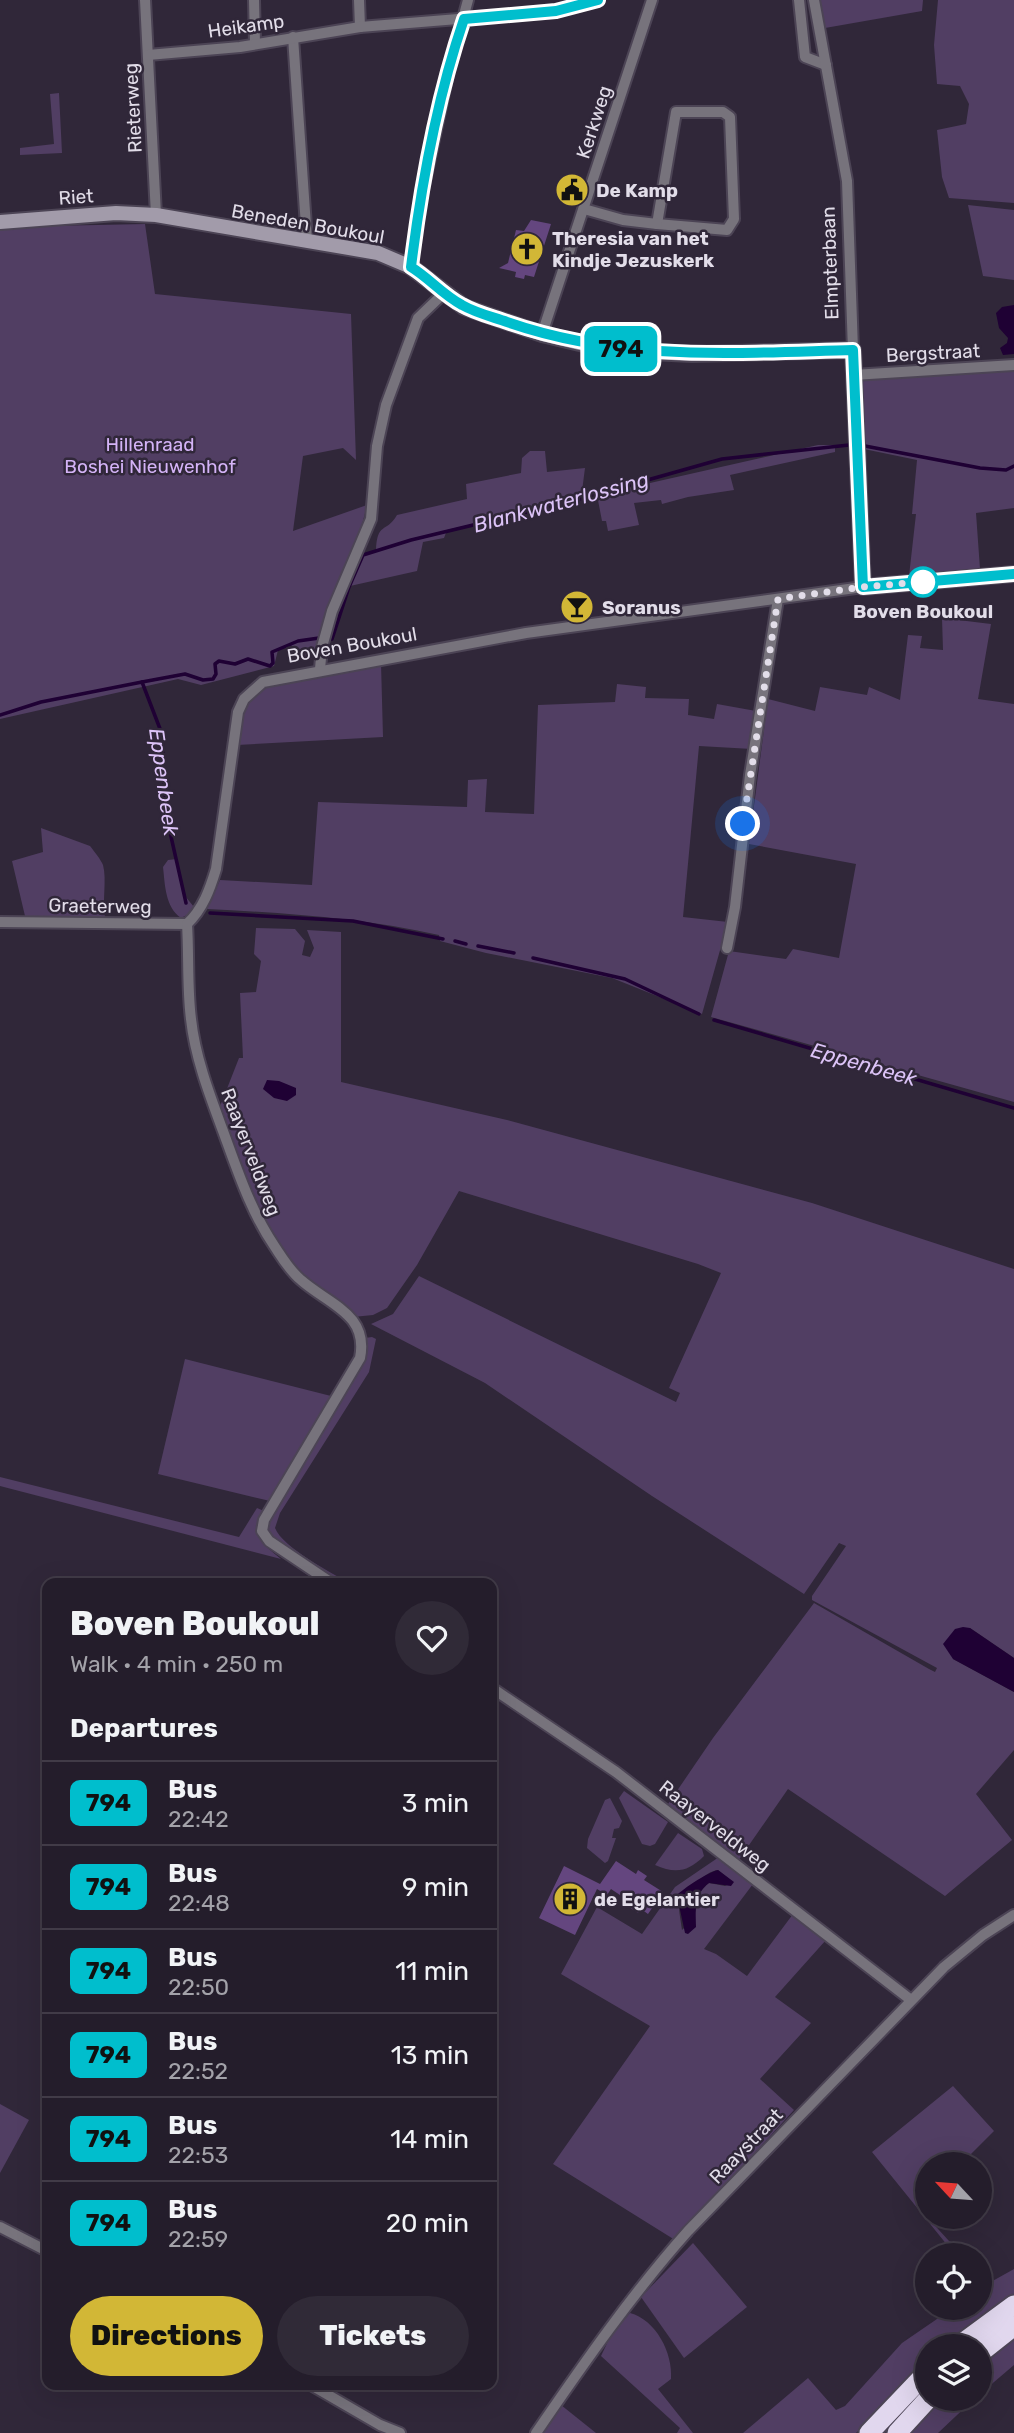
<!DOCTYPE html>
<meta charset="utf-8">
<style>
body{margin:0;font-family:Rubik,sans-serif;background:#302a37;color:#f1f3f6;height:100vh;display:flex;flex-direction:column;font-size:26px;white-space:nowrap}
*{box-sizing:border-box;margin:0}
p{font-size:23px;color:#a3a2a9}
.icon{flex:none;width:38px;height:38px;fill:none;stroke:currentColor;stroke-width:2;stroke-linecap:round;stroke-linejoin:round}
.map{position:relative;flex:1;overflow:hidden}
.drawer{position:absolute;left:42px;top:1578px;width:455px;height:812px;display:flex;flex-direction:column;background:#241d2b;border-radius:14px;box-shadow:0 7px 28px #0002,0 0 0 2px #413b47}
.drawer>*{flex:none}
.badge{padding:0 14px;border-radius:10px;font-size:24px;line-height:46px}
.needle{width:46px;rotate:296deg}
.buttons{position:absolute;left:915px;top:2152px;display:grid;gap:14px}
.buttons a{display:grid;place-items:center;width:77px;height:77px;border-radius:50%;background:#241d2b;box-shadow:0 7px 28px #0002,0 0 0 2px #413b47;font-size:35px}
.you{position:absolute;width:35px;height:35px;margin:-18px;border:5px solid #fff;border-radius:50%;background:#1a73e8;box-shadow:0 0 0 10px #1a73e833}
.map>.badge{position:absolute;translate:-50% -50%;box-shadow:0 0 0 4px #fff}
h2{padding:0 28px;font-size:26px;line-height:63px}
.round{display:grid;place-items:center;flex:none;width:74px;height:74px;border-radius:37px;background:#302a37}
.headline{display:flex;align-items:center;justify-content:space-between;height:119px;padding:0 28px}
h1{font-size:33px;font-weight:800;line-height:52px}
.primary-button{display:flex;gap:14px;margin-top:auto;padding:14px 28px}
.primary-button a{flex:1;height:80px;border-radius:42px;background:#d2b736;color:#111;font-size:28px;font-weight:800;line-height:80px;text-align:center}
.primary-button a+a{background:#302a37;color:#f1f3f6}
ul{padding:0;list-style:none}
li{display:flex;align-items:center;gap:21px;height:84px;padding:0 28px;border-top:2px solid #413b47}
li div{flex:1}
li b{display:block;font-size:26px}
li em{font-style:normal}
li .badge{min-width:77px;font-weight:700;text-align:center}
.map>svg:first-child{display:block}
.green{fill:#513e63;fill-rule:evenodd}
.water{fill:#1f0134}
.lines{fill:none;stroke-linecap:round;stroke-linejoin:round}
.stream{stroke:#1f0134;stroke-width:3.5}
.building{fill:#64467f}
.street-casing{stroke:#4c4455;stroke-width:14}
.secondary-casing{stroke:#4c4455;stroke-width:18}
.highway-casing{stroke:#4c4455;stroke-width:23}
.street{stroke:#77737c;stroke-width:10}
.secondary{stroke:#a29baa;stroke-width:14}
.highway{stroke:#e1d7ee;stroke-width:19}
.line-casing{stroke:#fff;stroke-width:16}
.line{stroke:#00becd;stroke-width:10}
.walk{stroke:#e2dde9;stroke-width:7;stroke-dasharray:0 12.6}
.stop-dot{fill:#fff;stroke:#00becd;stroke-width:3.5}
.labels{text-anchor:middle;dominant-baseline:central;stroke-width:5;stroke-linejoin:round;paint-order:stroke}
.street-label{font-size:19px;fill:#e2dde9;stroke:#302739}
.poi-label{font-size:19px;font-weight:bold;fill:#e2dde9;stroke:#302739;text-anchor:start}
.park-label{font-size:19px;fill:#d4b3f7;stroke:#302739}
.stop-label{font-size:19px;font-weight:bold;fill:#e2dde9;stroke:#302739}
.water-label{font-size:21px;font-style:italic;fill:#dcc3f7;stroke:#302739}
</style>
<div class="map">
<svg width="1014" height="2433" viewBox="0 0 1014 2433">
<rect width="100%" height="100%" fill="#302739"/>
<g class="green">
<polygon points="820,0 923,0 922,11 825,28"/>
<polygon points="938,0 1014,0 1014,203 949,198 942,177 937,130 966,124 969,104 960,86 937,84 934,45"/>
<polygon points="59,93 62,153 20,155 20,148 54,144 50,94"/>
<polygon points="968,205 1014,210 1014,280 983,276"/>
<polygon points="145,224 155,294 351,314 356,460 343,448 303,456 293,531 367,505 363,521 326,617 318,653 308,661 291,645 278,650 274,666 201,685 178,679 0,719 0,227"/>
<polygon points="1014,368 1014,508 976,513 980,569 909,576 916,514 912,514 917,460 859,448 861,379 987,373"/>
<polygon points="818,445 835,445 835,452 730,475 734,490 688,497 662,504 661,500 634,503 639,525 608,531 606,521 602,521 597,495"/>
<path d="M530 451H545L547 472 585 468 581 499 447 530 444 538 423 542 417 571 350 586 361 556 376 551C377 521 386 534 397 515L467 499 466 484 521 473 522 458Z"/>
<polygon points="942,618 991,624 978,699 1014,704 1014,1102 711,1017 729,951 786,959 793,949 839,958 856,864 749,844 768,699 815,711 820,687 867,695 869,687 900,700 908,635 922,636 920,648 943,650"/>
<polygon points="381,663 383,737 237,745 242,713 247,703 263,686"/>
<path d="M617 684 646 687 645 698 689 699 688 715 714 719 717 704 756 711 752 749 699 746 683 917 728 922 702 1014 612 978 486 953 440 941 439 935C362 918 286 913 207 909L220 880 312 885 318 802 467 807 468 780 487 779 485 812 534 814 538 705 615 702Z"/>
<path d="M41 828 90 846C94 851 101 860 103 865 107 879 102 902 105 918L25 916 12 861 43 852Z"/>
<path d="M177 859 185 896 194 907 191 913 181 918C165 907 165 884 163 867L168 860Z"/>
<polygon points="256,928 295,929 305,941 302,955 310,957 314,948 307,930 341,932 341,1082 507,1120 812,1203 1014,1269 1014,1658 970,1628 953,1659 1014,1692 1014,1750 976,1794 1012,1840 945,1896 788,1789 738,1861 666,1807 713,1738 814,1603 929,1669 935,1672 937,1668 812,1600 812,1596 846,1546 839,1543 804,1594 652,1496 485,1383 371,1324 393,1314 419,1276 676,1402 680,1393 669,1388 721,1273 698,1264 459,1191 417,1265 387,1308 373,1315 353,1317 302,1279 253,1205 219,1109 239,1058 243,1058 240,993 256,992 261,961 254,954"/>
<path d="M372 1337 376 1339 369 1372 280 1513 275 1528C283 1548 331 1572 350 1584H334L271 1540 266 1528 273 1509 361 1369 367 1352 365 1338Z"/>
<polygon points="185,1359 335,1397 270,1501 158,1474"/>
<path d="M0 1477 239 1537 257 1508 264 1511C254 1539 259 1541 281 1559L0 1486Z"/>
<polygon points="624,1791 668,1822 655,1844 650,1846 642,1844 619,1798"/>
<polygon points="610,1798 622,1821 619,1828 614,1829 612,1838 616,1838 608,1861 605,1863 587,1848 588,1839 605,1800"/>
<path d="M678 1833 702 1849 704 1856C688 1872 675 1874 655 1865Z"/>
<path d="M719 1857 753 1884 704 1949 716 1954 747 1976 793 1914 826 1940 775 1997 811 2023 760 2079 794 2110 675 2240 553 2164 650 2026 561 1974 597 1907 642 1934 675 1887ZM718 1870 733 1882 725 1886 709 1883C696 1893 699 1902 694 1916 693 1921 686 1926 682 1930 678 1901 674 1899 698 1881 705 1876 710 1871 718 1870Z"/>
<polygon points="953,2086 994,2131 960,2165 928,2165 927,2197 918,2207 949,2241 962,2246 969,2256 956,2256 872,2152"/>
<polygon points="0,2104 29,2120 0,2173"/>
<polygon points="693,2243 747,2307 684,2358 641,2297"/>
<polygon points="1014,2269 1014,2296 944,2347 928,2347 927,2362 856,2433 743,2433 808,2378 836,2410 845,2406 902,2343 953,2308 980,2308 980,2289 983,2287 980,2272 989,2283"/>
<path d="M630 2313C656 2320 673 2353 671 2379L658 2389 693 2433H677L680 2428 601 2356 611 2335Z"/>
<polygon points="1014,2336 1014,2365 980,2394 980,2363"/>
<polygon points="937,2399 974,2399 938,2433 907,2433"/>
<polygon points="561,2405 596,2433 540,2433"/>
</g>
<g class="water">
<polygon points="1014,305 1014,354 1003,355 1000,348 1007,343 1008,338 999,328 996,313 1002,307"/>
<polygon points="267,1080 279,1081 296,1088 296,1095 287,1101 274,1098 263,1089"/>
<polygon points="963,1627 970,1628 1014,1658 1014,1692 953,1659 943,1644 955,1629"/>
<path d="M718 1870 734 1882 731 1886 709 1883C693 1895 696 1910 696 1927L688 1934 685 1933 679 1905 673 1899C679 1891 708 1872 718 1870Z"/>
</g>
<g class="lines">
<g class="stream">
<polyline points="865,446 980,468 1006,470 1014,466"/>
<polyline points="332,639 349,587 363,555 411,540 573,501 722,459 849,445"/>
<polyline points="142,682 185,674 203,680 213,679 216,674 215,664 219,661 235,664 248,659 270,666 273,663 272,652 298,641 319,638"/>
<polyline points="0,715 41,702 142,682 162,734 165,810 186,903"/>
<polyline points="210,913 353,921 443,939"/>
<polyline points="455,941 466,944"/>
<polyline points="478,946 514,953"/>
<polyline points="533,958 625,979 699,1014"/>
<polyline points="714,1020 1014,1108"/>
</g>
</g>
<g class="building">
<polygon points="531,220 551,224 534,277 525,275 524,279 515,277 516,272 499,268 508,263 516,230 524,231"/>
<polygon points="616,1861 636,1874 638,1870 647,1876 644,1880 663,1892 648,1914 641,1909 638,1913 629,1907 632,1903 611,1889 607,1895 597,1889 575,1935 539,1918 564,1866 600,1884"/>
</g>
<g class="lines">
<defs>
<g id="street">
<polyline points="145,0 156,215"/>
<polyline points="254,0 255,43"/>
<polyline points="359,0 360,27"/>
<polyline points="799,0 805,57 826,65"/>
<polyline points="814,0 847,181 853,350"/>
<polyline points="293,37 307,241"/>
<polyline points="148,55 240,47 360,27 556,11 598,0"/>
<polygon points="676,112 723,112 730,117 734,219 727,230 657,224"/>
<polyline points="584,209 623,220 657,224"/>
<polyline points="411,267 417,218 448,74 468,0"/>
<polyline points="542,334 652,0"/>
<polyline points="853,375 1014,365"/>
<polyline points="320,669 322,647 332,611 371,519 377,446 386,405 418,318 444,293"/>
<path d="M0 922 187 924C203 909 210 889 216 869L238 712 244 699 263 682 526 633 863 587"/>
<path d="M187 924C189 955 187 988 191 1019 195 1057 210 1096 223 1131 238 1172 251 1212 275 1247 283 1259 290 1271 301 1280 328 1304 369 1314 360 1358L264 1520 262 1531 269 1541 333 1584"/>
<polyline points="727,948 735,907 750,775 778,599"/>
<polyline points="492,1688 616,1772 911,2000"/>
<polyline points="0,2227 47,2251"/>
<polyline points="311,2385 380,2425 400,2433"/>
<path d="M536 2433C584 2363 632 2294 688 2231L944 1967 983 1935 1014 1915"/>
</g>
<polyline id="secondary" points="0,222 116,213 156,215 378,253 411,267 464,307 542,334 584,344 631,351 692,354 853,350 863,587 1014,574"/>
<g id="highway">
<polyline points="957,2347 1014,2305"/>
<polyline points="980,2353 1014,2326"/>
<polyline points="869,2433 928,2371"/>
<polyline points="897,2433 928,2399"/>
</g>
</defs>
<use href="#street" class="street-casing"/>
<use href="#secondary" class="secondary-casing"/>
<use href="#highway" class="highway-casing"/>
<use href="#street" class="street"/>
<use href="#secondary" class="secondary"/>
<use href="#highway" class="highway"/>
</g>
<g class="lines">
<defs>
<path id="line" d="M598 0 556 11 464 19C438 95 421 186 411 267 429 278 443 295 462 305 476 313 493 317 507 322 622 362 734 353 853 350L863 587 1014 574"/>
</defs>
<use href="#line" class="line-casing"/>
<use href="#line" class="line"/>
<polyline class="walk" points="743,824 778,599 863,587 932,581 923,582"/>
</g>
<defs>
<symbol id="civic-disc" viewBox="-11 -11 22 22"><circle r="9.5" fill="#d2b736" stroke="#302739"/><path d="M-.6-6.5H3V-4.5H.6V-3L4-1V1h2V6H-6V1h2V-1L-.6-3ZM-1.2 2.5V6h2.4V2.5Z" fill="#111"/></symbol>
<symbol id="church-disc" viewBox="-11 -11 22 22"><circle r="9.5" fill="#d2b736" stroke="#302739"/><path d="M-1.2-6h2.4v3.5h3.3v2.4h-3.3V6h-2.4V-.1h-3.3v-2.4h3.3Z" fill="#111"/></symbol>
<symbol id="bar-disc" viewBox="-11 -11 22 22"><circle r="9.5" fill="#d2b736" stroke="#302739"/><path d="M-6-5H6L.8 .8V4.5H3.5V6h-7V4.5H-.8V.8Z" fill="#111"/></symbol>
<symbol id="building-disc" viewBox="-11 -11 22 22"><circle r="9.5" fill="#d2b736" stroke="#302739"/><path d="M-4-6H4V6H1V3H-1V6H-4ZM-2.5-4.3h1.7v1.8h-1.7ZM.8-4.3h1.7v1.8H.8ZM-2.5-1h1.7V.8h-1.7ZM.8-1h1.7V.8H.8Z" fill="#111"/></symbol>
</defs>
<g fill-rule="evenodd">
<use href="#civic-disc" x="553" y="171" width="38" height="38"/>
<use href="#church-disc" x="508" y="230" width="38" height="38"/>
<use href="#bar-disc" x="558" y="588" width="38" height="38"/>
<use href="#building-disc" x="551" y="1880" width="38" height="38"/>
</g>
<circle class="stop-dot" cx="923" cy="582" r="14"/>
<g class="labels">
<g class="street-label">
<text transform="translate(246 26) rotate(-8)">Heikamp</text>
<text transform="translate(133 108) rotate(-93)">Rieterweg</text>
<text transform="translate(594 122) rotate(-72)">Kerkweg</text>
<text transform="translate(76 197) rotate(-4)">Riet</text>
<text transform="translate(308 224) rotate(10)">Beneden Boukoul</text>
<text transform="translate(830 263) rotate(-92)">Elmpterbaan</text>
<text transform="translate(933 353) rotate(-3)">Bergstraat</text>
<text transform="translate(352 645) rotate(-10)">Boven Boukoul</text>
<text transform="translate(100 906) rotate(1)">Graeterweg</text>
<text transform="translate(251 1152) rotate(69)">Raayerveldweg</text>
<text transform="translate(715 1826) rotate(38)">Raayerveldweg</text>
<text transform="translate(746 2146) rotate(-46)">Raaystraat</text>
</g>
<g class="poi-label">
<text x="596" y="190">De Kamp</text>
<text x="552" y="238">Theresia van het<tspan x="552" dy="22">Kindje Jezuskerk</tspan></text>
<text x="602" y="607">Soranus</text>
<text x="594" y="1899">de Egelantier</text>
</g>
<g class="park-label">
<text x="150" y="444">Hillenraad<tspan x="150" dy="22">Boshei Nieuwenhof</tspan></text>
</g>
<g class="stop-label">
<text x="923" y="611">Boven Boukoul</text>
</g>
<g class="water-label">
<text transform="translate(561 502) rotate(-15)">Blankwaterlossing</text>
<text transform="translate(164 782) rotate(82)">Eppenbeek</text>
<text transform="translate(864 1064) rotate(16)">Eppenbeek</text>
</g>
</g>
</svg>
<div class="buttons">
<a><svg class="needle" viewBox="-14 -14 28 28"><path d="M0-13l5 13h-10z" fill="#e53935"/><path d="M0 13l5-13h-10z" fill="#a3a2a9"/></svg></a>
<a><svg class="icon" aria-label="locate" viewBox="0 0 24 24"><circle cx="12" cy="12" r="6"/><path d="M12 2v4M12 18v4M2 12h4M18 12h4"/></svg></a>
<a><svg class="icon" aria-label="layers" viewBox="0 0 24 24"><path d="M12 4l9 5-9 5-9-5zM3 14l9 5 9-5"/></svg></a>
</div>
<div class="you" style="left:743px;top:824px"></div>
<b class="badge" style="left:621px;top:349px;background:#00becd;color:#111">794</b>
<section class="drawer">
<div class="headline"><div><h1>Boven Boukoul</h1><p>Walk · 4 min · 250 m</p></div><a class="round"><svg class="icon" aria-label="heart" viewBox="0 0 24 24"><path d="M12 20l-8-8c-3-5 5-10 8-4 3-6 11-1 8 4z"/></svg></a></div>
<h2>Departures</h2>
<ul>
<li><span class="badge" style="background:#00becd;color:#111">794</span><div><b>Bus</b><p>22:42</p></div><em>3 min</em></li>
<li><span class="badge" style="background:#00becd;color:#111">794</span><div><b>Bus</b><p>22:48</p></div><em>9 min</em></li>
<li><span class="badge" style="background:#00becd;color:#111">794</span><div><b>Bus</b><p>22:50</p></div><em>11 min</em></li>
<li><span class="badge" style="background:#00becd;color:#111">794</span><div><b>Bus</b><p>22:52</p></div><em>13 min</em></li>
<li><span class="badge" style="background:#00becd;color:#111">794</span><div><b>Bus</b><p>22:53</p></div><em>14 min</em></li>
<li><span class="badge" style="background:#00becd;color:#111">794</span><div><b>Bus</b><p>22:59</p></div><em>20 min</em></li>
</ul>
<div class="primary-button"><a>Directions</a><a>Tickets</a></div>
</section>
</div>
